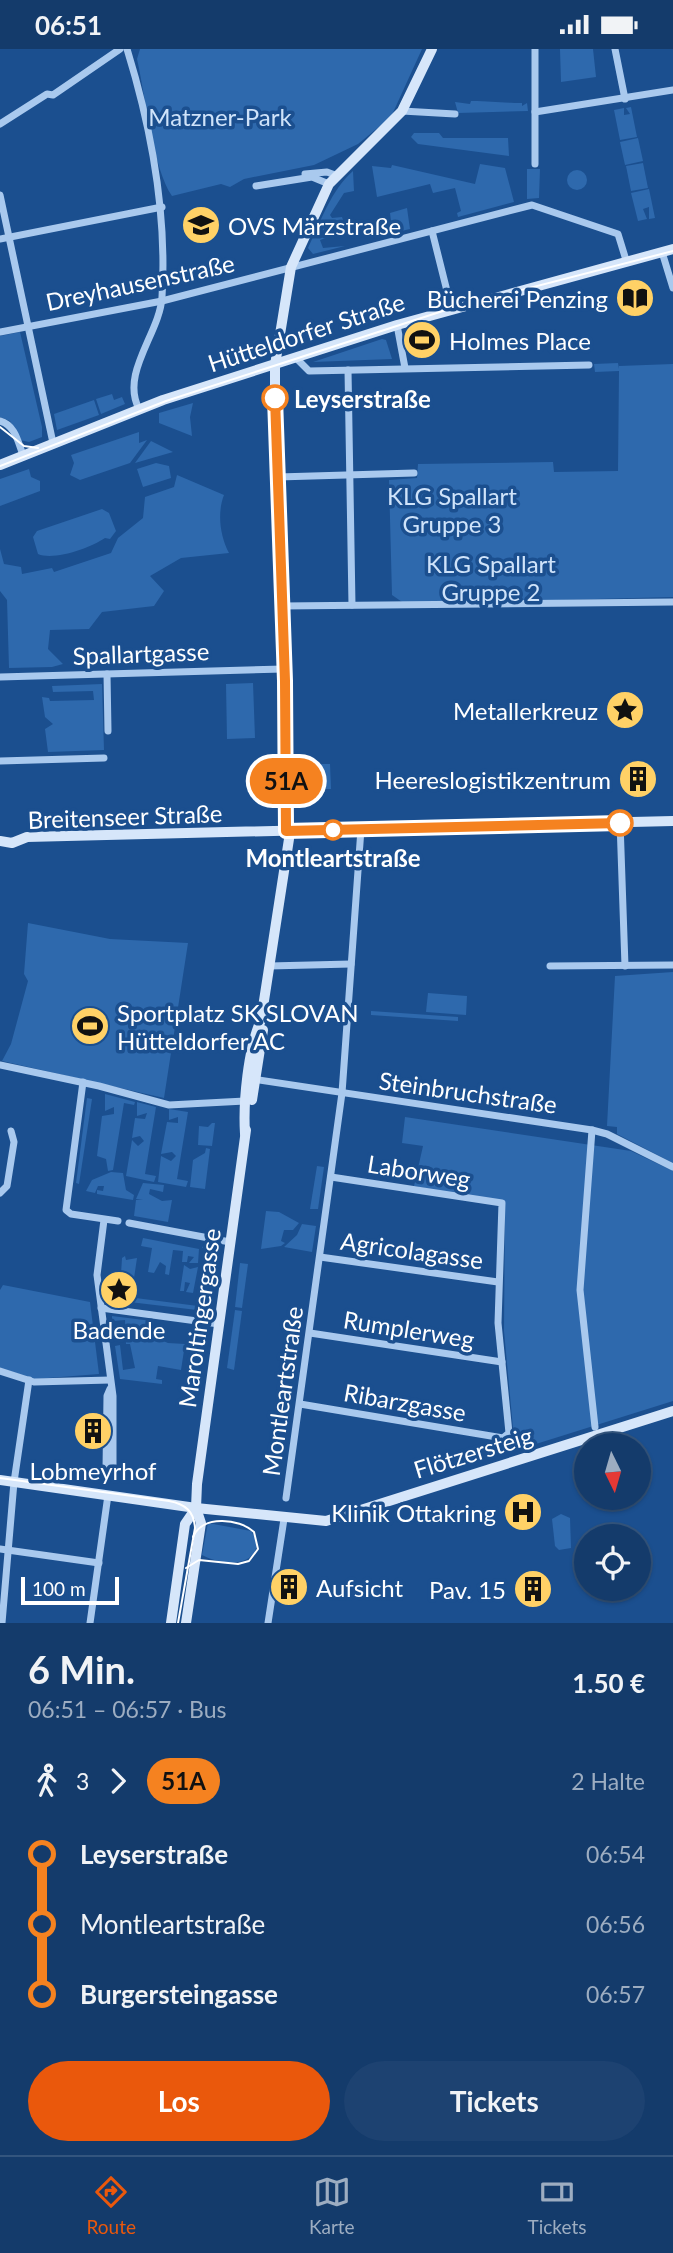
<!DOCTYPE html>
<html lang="de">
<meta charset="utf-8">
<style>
body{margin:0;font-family:Lato,sans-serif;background:#1d4271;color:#f1f3f6;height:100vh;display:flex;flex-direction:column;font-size:26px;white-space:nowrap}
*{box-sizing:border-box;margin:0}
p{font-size:23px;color:#9dadc1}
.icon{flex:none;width:38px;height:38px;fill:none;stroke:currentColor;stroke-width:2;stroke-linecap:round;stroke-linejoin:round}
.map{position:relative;height:1574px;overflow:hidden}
.details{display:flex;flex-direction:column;background:#143b6b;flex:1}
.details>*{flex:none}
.badge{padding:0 14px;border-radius:23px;font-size:24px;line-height:46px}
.needle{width:46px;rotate:175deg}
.buttons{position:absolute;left:574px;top:1384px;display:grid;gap:14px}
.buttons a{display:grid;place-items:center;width:77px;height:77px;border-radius:50%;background:#143b6b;box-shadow:0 2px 5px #0004,0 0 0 2px #33557e;font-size:35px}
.scale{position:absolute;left:21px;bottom:18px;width:98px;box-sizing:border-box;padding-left:7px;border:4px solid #fff;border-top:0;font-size:19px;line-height:24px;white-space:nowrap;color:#fff;-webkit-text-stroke:5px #1b4f8f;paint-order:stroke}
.map>.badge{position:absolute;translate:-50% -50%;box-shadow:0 0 0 4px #fff}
.legs{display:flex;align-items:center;gap:10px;height:77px;padding:0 28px;font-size:23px}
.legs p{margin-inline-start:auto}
.head{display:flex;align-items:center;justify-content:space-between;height:119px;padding:0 28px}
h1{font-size:38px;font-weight:700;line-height:52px}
.button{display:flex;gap:14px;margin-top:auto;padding:14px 28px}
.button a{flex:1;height:80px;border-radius:42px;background:#ea580c;color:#fff;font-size:28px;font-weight:700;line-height:80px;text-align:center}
.button a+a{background:#1d4271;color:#f1f3f6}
ul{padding:0 28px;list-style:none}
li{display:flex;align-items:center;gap:24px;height:70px;font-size:26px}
li i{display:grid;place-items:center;width:10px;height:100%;margin:0 9px;background:currentColor}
li i::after{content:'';width:18px;height:18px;margin:-9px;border:5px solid;border-radius:50%;background:#143b6b}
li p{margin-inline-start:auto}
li:first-child i{background:linear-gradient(#0000 50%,currentColor 0)}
li:last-child i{background:linear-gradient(currentColor 50%,#0000 0)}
.status{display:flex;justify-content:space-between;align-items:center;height:49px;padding:0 35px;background:#143b6b;direction:ltr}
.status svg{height:19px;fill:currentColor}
.tabs{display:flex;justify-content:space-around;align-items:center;height:98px;border-top:2px solid #33557e;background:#143b6b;font-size:19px;color:#9dadc1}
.tabs a{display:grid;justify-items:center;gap:4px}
.tabs .on{color:#ea580c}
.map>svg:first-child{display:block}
.green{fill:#2e69ad}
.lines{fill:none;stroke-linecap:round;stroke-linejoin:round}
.street{stroke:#a9c9ee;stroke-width:7}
.secondary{stroke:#d6e6fa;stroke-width:10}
.tram{stroke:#fff;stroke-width:2}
.line-1-casing{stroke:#fff;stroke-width:16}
.line-1{stroke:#f58220;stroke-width:10}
.stop-1-dot{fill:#fff;stroke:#f58220;stroke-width:3.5}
.labels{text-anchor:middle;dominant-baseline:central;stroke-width:7;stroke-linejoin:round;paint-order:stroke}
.park-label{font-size:24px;fill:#cfe3fa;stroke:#1b4f8f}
.poi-label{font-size:24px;fill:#fff;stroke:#1b4f8f;text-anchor:end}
.street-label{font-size:24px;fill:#fff;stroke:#1b4f8f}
.stop-label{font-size:24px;font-weight:bold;fill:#fff;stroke:#1b4f8f;text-anchor:start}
</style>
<div class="status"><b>06:51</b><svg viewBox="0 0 49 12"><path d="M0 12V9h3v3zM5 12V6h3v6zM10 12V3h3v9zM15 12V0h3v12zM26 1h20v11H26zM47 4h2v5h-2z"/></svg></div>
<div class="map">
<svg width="673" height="1574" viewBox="0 0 673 1574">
<rect width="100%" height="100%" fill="#1b4f8f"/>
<g class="green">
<path d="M140 0H422L391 68 358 95 314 116 244 130 230 138 221 135 172 147C153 120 145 45 137 10Z"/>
<polygon points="560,0 593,0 596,28 561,33"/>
<path d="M471 52C492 52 499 54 522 54V57L527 54 528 62 458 64 455 53 470 55Z"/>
<polygon points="631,58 637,88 620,91 614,61 624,59 624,66 630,65 626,59"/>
<polygon points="414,84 439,84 443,89 508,89 509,107 418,95 411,88"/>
<polygon points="638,89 643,112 625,116 620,93"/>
<polygon points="643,114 648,139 631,142 626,117"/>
<polygon points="480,115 505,119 514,153 458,168 457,164 461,162 455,139 433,144 430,135 377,148 372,117 391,119 392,116 475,135"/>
<polygon points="527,120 540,120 539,149 527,150"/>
<circle cx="577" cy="131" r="10"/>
<path d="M353 122 354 142 344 144 330 166 332 169 342 168 347 182 320 191 323 199 345 197 313 205 308 199C320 174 331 141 353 122Z"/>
<polygon points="649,140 655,169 649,170 649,158 643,160 647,170 638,172 631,144"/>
<polygon points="407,159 410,180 384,186 400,173 391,172 390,164"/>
<polygon points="20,283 42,378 42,388 29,393 20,391 10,372 0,368 0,287"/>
<polygon points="382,290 386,291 392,310 313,313"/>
<polygon points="618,314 619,320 619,317 673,315 673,548 405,555 392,546 389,431 417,429 418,415 553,413 554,423 618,422 619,322 595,323 594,315"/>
<polygon points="112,345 114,351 122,348 125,355 101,365 96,350"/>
<polygon points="94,351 99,366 57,381 54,365"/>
<polygon points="193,354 190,368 192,387 159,374 159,364"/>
<polygon points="139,383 139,394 147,391 130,414 80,431 70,426 74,414 71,406"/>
<polygon points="151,392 173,403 135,414"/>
<polygon points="156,414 169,417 171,429 143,438 137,420"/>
<polygon points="29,420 31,428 40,432 40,442 0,457 0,430"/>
<path d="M177 426 224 446C217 464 220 487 229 504L181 509 150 527 164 542 154 557 102 563 89 580 50 581 48 600 63 615 52 618 9 619 7 551 0 542V500L4 515 21 518 22 525 52 519 54 523 111 504 118 489 143 469 145 448 174 438Z"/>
<path d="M102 460 109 464 116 482 110 490 105 489C90 499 54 512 38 505L33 488 37 482Z"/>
<polygon points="253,634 255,689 227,690 226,635"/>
<polygon points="102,635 104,701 48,703 45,680 53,675 45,668 42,648 49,649 50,652 94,651 93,642 53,643 52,637"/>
<polygon points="317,715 330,715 331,740 318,740"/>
<polygon points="28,874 110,890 188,894 164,1049 2,1012 11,995 28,932 24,925"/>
<polygon points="673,923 673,1114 617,1085 617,1078 607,1077 615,927"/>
<polygon points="428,944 467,947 466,966 426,963"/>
<polygon points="371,962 458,968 458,972 371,966"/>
<polygon points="105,1045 135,1053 134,1056 124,1054 113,1121 108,1122 106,1110 97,1107 102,1067 114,1065 114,1058 105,1062"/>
<polygon points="87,1049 92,1050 79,1135 76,1134"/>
<polygon points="137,1053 156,1058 145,1125 156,1127 154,1133 126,1127 132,1091 138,1097 144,1092 140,1087 132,1089 135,1069 145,1070 147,1064 137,1067"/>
<polygon points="169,1060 188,1063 177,1130 188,1132 186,1138 158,1133 161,1107 171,1112 176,1107 172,1103 161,1105 167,1073 178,1074 178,1068 169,1071"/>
<polygon points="405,1068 631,1102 673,1122 673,1352 498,1407 496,1394 512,1395 513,1379 504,1282 505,1154 414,1137 423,1097 402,1094"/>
<polygon points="212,1074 215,1074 212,1097 198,1096 199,1077 208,1078"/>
<polygon points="206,1099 210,1100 205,1140 190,1138 193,1111 205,1104"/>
<polygon points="317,1117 324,1118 318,1160 310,1160"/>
<polygon points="111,1123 123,1124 126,1141 134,1146 133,1151 97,1145 97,1141 103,1142 104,1137 98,1137 95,1144 86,1142 92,1131"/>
<polygon points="143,1134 164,1136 163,1143 150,1140 149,1145 162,1152 172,1151 168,1173 134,1167 136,1151 143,1151 136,1150"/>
<polygon points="266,1162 279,1163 299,1174 293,1181 284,1181 281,1192 285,1194 281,1197 261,1200"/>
<polygon points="302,1175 316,1177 312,1203 284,1198 297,1186"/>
<polygon points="143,1189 199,1200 198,1214 189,1214 194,1208 188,1207 187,1213 182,1213 183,1202 173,1201 169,1226 165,1225 166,1217 160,1213 154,1224 148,1223 152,1199 141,1197"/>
<polygon points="204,1195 218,1199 208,1264 204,1263 204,1257 213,1201 202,1199"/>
<polygon points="125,1207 126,1211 137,1209 133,1236 121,1234 121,1228 130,1230 130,1225 121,1225 122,1209"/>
<polygon points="240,1214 248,1215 242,1259 235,1258"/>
<polygon points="184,1216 190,1220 198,1218 193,1244 186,1243 190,1234 185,1233 184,1242 180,1242"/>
<polygon points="3,1236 90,1253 99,1325 35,1330 0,1319 0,1241"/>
<polygon points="120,1247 198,1257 197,1261 121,1252"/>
<polygon points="235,1261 242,1262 234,1321 227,1319"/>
<polygon points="112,1267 152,1272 151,1287 168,1294 185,1295 181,1321 158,1317 156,1330 162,1331 162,1335 120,1330 115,1297 120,1296 123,1321 135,1319 130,1295 126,1295 125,1271 112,1272"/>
<polygon points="561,1465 570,1469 571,1499 559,1501 555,1497 552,1470"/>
<path d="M208 1474 251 1482 257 1492C257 1520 220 1516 202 1506Z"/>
</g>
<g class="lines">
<g class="street">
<path d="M127 0C151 78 167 166 162 248 160 284 120 324 139 360"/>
<polyline points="535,0 535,115"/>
<polyline points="615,0 625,50"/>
<polyline points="402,62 455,65"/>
<polyline points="535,63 673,41"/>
<polyline points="0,75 47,45 53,46 120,0"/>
<polyline points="305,125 327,123 335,126"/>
<polyline points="256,137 312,128 329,135"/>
<polyline points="0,146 53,394"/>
<polyline points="432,182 451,258"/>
<polyline points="0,190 162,158"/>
<polyline points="662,203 673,239"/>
<polyline points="397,276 405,319"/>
<polyline points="0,283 162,252 532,156 618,185 626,211"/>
<polyline points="296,309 309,322 589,316"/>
<polyline points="348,321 352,556"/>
<path d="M0 372C15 376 18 393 23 406"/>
<polyline points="278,428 414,424"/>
<polyline points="282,557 673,553"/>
<polyline points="107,625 108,682"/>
<polyline points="0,628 283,620"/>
<polyline points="0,712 104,709"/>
<polyline points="620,773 625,917"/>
<polyline points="269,917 351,915"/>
<polyline points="550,917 673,916"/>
<polyline points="0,1016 99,1037 169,1056 245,1052"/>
<polyline points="252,1030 592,1081 607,1085 673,1118"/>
<polyline points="83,1033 66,1161 71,1165 118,1172"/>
<polyline points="592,1081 580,1241 595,1378"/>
<polyline points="0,1144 7,1137 14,1093 11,1082"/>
<polyline points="104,1171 97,1226 113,1347 113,1421 109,1424 106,1420 107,1347 110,1340"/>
<polyline points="129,1174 230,1193"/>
<polyline points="320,1208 498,1233"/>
<polyline points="101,1259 219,1275"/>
<polyline points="310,1284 502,1313"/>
<polyline points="0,1322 34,1333 110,1331"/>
<polyline points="300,1355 503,1389 509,1384 498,1274 502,1154 331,1128"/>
<polyline points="286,1449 342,1044 361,780"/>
<polyline points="0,1500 99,1514"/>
<polyline points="2,1574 14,1433 29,1331"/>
<polyline points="90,1574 108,1446"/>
<polyline points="268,1574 284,1470"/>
</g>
<g class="secondary">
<polyline points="0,416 163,351 397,276 673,200"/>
<polyline points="0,792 12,794 27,788 673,772"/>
<polyline points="252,1051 263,981"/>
<path d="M245 1085C243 1053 248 1000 261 971L289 790 275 349V316L291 218 329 135 402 62 432 0"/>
<polyline points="0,1431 196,1459 326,1472 673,1362"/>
<polyline points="171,1574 185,1475 196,1459"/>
<polyline points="186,1574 201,1474 196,1459 197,1435 246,1081"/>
</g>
<g class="tram">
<polyline points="0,378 24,397 38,399"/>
<polyline points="0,417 166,352 452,259 673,202"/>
<path d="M0 1429 169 1452C185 1455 194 1462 195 1479L178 1574"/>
<path d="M186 1519 199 1511 238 1515 249 1512 258 1500 254 1483C239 1469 202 1466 193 1488"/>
</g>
</g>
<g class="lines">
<defs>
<polyline id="line-1" points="275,349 285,632 286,782 620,774"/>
</defs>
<use href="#line-1" class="line-1-casing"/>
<use href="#line-1" class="line-1"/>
</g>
<defs>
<symbol id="school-disc" viewBox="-11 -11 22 22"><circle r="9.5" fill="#ffd166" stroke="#1b4f8f"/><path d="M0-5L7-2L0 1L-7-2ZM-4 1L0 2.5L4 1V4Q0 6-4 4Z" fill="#111"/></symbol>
<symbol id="library-disc" viewBox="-11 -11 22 22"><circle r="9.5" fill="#ffd166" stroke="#1b4f8f"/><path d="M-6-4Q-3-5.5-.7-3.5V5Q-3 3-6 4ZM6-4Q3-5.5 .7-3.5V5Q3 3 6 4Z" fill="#111"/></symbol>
<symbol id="stadium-disc" viewBox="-11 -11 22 22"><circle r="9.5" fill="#ffd166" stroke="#1b4f8f"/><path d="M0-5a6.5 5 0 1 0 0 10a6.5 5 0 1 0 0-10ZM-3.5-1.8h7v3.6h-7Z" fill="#111"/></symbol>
<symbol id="sight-disc" viewBox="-11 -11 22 22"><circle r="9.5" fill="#ffd166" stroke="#1b4f8f"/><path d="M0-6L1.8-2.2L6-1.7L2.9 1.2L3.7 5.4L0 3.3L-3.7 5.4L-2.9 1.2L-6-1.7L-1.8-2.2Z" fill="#111"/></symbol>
<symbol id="building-disc" viewBox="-11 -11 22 22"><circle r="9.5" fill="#ffd166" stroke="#1b4f8f"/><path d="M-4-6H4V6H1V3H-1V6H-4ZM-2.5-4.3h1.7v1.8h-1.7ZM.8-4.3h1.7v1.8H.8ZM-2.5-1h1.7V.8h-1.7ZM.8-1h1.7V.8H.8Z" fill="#111"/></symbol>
<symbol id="hospital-disc" viewBox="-11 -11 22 22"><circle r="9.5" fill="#ffd166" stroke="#1b4f8f"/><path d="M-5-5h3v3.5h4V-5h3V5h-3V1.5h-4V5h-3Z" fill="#111"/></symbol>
</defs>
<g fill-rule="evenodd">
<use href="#school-disc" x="179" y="154" width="44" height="44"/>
<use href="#library-disc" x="613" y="227" width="44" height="44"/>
<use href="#stadium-disc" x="400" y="269" width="44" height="44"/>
<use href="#sight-disc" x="603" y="639" width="44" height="44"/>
<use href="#building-disc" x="616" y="708" width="44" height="44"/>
<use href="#stadium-disc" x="68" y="955" width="44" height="44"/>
<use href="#sight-disc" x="97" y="1219" width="44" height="44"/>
<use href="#building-disc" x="71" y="1360" width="44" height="44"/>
<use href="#hospital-disc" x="501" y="1441" width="44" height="44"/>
<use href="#building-disc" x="267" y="1516" width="44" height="44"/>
<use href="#building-disc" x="511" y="1518" width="44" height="44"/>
</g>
<g class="stop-1-dot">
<circle cx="275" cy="349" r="12"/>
<circle cx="620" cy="774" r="12"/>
<circle cx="333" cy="781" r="9"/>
</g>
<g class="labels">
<g class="park-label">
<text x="220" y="67">Matzner-Park</text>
<text x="452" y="446">KLG Spallart<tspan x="452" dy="28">Gruppe 3</tspan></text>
<text x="491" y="514">KLG Spallart<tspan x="491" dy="28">Gruppe 2</tspan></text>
</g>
<g class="poi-label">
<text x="228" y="176" text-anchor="start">OVS Märzstraße</text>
<text x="608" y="249">Bücherei Penzing</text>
<text x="449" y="291" text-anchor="start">Holmes Place</text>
<text x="598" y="661">Metallerkreuz</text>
<text x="611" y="730">Heereslogistikzentrum</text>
<text x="117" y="963" text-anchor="start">Sportplatz SK SLOVAN<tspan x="117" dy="28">Hütteldorfer AC</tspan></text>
<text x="119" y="1280" text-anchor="middle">Badende</text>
<text x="93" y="1421" text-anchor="middle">Lobmeyrhof</text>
<text x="496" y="1463">Klinik Ottakring</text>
<text x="316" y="1538" text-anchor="start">Aufsicht</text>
<text x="506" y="1540">Pav. 15</text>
</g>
<g class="street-label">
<text transform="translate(140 233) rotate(-12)">Dreyhausenstraße</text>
<text transform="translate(306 283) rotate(-18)">Hütteldorfer Straße</text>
<text transform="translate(141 604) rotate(-2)">Spallartgasse</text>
<text transform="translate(125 767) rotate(-2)">Breitenseer Straße</text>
<text transform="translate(468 1043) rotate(8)">Steinbruchstraße</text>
<text transform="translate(419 1122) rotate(9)">Laborweg</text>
<text transform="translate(412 1201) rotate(8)">Agricolagasse</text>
<text transform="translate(199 1269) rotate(-82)">Maroltingergasse</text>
<text transform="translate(409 1280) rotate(9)">Rumplerweg</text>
<text transform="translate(282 1342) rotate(-82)">Montleartstraße</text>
<text transform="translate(405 1353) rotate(10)">Ribarzgasse</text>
<text transform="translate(473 1403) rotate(-17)">Flötzersteig</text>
</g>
<g class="stop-label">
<text x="294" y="349">Leyserstraße</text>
<text x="333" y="808" text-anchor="middle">Montleartstraße</text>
</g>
</g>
</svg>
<div class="buttons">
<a><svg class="needle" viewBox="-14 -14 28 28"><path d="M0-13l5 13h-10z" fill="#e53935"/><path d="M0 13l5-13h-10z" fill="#9dadc1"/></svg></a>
<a><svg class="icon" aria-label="locate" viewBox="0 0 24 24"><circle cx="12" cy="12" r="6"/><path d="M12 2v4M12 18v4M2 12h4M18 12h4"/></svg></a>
</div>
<div class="scale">100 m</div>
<b class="badge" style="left:286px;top:732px;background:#f58220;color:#111">51A</b>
</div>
<section class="details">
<div class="head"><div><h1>6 Min.</h1><p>06:51 – 06:57 · Bus</p></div><b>1.50 €</b></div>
<div class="legs"><svg class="icon" aria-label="walk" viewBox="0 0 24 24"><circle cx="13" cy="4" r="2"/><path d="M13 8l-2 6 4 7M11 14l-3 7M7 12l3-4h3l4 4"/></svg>3<svg class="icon" aria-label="forward" viewBox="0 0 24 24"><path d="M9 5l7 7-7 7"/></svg><b class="badge" style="background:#f58220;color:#111">51A</b><p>2 Halte</p></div>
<ul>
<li><i style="color:#f58220"></i><b>Leyserstraße</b><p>06:54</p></li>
<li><i style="color:#f58220"></i><span>Montleartstraße</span><p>06:56</p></li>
<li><i style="color:#f58220"></i><b>Burgersteingasse</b><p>06:57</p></li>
</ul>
<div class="button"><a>Los</a><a>Tickets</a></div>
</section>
<nav class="tabs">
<a class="on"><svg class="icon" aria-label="directions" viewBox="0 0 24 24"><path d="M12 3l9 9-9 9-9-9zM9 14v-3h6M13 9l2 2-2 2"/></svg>Route</a>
<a><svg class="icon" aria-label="map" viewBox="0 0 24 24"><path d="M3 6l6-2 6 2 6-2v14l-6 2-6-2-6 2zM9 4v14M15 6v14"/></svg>Karte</a>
<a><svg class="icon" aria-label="tickets" viewBox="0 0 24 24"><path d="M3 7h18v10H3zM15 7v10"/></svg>Tickets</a>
</nav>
